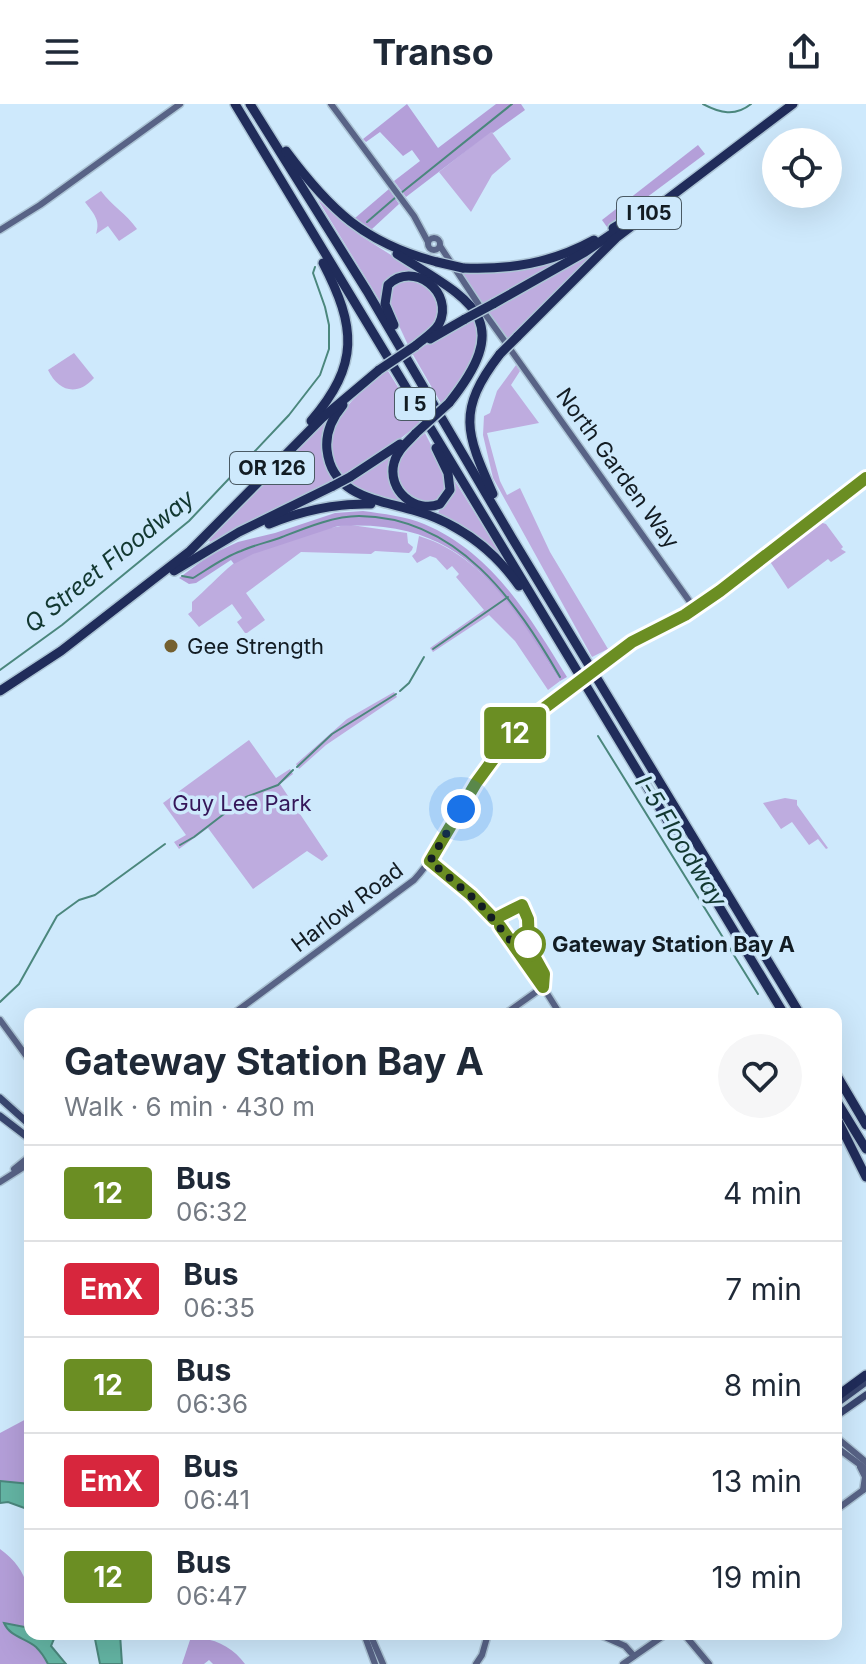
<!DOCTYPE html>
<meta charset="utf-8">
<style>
body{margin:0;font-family:Inter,sans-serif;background:#f6f6f7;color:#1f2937;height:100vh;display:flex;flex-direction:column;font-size:30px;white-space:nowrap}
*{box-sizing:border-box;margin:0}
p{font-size:26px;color:#747a83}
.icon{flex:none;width:44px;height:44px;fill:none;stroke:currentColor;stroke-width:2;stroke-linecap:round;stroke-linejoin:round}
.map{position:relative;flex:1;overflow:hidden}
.side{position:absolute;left:24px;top:904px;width:818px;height:632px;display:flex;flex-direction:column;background:#fff;border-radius:16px;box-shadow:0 8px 32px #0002}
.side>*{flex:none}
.badge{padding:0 16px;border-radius:6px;font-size:28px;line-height:52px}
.controls{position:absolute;left:762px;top:24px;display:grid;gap:16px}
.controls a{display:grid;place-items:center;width:80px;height:80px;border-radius:50%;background:#fff;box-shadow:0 8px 32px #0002;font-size:40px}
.you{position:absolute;width:40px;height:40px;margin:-20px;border:6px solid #fff;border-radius:50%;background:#1a73e8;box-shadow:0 0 0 12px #1a73e833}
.map>.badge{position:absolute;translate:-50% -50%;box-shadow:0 0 0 4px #fff}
.round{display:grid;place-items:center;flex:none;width:84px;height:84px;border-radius:42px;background:#f6f6f7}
.overview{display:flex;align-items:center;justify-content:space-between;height:136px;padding:0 40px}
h1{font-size:38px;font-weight:700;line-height:60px}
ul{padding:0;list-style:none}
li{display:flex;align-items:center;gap:24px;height:96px;padding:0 40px;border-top:2px solid #e0e1e3}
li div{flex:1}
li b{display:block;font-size:30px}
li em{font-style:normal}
li .badge{min-width:88px;font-weight:700;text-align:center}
header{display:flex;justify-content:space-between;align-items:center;height:104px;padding:0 40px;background:#fff;font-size:36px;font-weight:700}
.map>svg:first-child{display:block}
.green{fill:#beacdf}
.forest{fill:#b49fd9}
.water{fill:#64b5a4;stroke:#4b877d;stroke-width:2}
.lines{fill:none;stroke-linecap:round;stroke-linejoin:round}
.stream{stroke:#4b877d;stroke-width:2}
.secondary-casing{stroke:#acc4d5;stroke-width:9}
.primary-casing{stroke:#acc4d5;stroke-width:10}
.highway-casing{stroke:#acc4d5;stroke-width:12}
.secondary{stroke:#586386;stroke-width:6}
.primary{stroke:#39466f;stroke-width:7}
.highway{stroke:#202c5a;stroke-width:9}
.secondary-bridge-casing{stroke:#acc4d5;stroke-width:9;stroke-linecap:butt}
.highway-bridge-casing{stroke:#acc4d5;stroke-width:12;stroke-linecap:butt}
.secondary-bridge{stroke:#586386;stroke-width:6}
.highway-bridge{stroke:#202c5a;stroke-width:9}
.line-casing{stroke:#fff;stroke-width:18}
.line{stroke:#6b8e23;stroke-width:12}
.walk{stroke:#121c23;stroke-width:8;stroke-dasharray:0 14.4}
.poi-dot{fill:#75602f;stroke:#cee9fc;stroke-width:3}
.stop-dot{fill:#fff;stroke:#6b8e23;stroke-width:4}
.labels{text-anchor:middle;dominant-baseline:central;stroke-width:7;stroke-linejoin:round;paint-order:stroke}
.shield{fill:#cee9fc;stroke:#4a5a64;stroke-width:2}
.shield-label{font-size:20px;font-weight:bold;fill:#121c23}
.street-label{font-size:22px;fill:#121c23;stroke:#cee9fc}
.poi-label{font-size:22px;fill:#121c23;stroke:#cee9fc;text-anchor:start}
.park-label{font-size:22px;fill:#351659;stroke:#cee9fc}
.stop-label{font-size:22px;font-weight:bold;fill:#121c23;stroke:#cee9fc;text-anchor:start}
.water-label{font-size:24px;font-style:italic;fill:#123831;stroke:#cee9fc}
</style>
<header><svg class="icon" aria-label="menu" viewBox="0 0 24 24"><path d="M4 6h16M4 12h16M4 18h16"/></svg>Transo<svg class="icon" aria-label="share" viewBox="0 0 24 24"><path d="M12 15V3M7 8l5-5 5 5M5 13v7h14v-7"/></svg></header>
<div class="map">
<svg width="866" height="1560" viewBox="0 0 866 1560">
<rect width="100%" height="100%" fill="#cee9fc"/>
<g class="green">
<polygon points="491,27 511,55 492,71 471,108 439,68"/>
<path d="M101 87C112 102 126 109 137 125L119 137 108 122 96 130C101 116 93 109 85 98Z"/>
<path d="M318 96 361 132 421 170C395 166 384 172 381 199Z"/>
<polygon points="602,142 508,236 487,206"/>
<polygon points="560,157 484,201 457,165 507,168"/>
<polygon points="409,175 426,179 436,193 438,210 431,225 408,241 388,198 395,179"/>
<path d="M474 213C486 256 466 268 442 301L412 249Z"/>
<path d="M74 249 94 274C77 293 58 287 48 266Z"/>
<polygon points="516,261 520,267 511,281 539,319 487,329 500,377 507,391 520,384 550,448 608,545 592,553 493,374 483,331 484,312 490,309 497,287"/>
<path d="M388 267 420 319 391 342 341 372C320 340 336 310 362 287 370 279 377 271 388 267Z"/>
<path d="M331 310C319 335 320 355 336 377L210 438 209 436Z"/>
<polygon points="425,329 446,371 446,390 433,400 411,396 401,383 396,365 401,350"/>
<path d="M393 351C390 374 389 386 408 401L366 391 348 379Z"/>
<path d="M453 374 510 465 438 410C441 396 454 398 453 374Z"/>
<polygon points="819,418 826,420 843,443 841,445 846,448 831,458 828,455 788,485 769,456"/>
<path d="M351 421 407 429 408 439 413 443 412 446 409 449 375 447 371 450 301 448 246 489 265 516 247 529H245L237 518 242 514 232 500 199 523 188 510 192 507V498C206 486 219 471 233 460 255 444 324 422 351 421Z"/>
<path d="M419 432C488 453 524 520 560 577L548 586 515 537 489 511 433 548 430 544 484 506 456 473 459 470 452 462 447 466 436 454 430 452 417 459 412 452 416 448Z"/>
<polygon points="394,588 397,593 326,641 299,665 296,660 347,615"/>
<polygon points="249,636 276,674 290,665 293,670 280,680 328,752 322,757 307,747 253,785 208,724 179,745 174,738 186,731 163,699"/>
<polygon points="785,694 797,696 797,701 828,744 826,745 818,735 809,741 792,718 781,725 763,699"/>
</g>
<g class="forest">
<polygon points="407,0 438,44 496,0 521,0 525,6 493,29 491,28 406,93 394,77 420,57 412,46 403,52 380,28 366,38 363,35"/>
<polygon points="698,41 705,50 607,123 602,116"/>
<polygon points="389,85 399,100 372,125 366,124 355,114"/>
<path d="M363 407C384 410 405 412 424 420 493 449 529 512 567 573L560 577C501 484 462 414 338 422L253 450 234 460 231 456 196 479 189 480 179 474 210 451 238 438 275 429 335 409Z"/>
<polygon points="30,1313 30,1380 0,1377 0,1329"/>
<path d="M0 1445C31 1468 30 1489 30 1524L5 1519 35 1542 48 1560H0Z"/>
<path d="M192 1530H198L203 1535C219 1536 235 1546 245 1560H213L209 1556 204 1560H182Z"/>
</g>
<g class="water">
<polygon points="0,1377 30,1380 30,1406 8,1398 0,1399"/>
<path d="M4 1519 30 1524V1530H56L51 1542 66 1560H48C45 1554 41 1548 36 1543 26 1534 10 1533 4 1519Z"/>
<polygon points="94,1530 120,1530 122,1560 100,1560"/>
</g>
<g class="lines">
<g class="stream">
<path d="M703 0C720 9 735 13 751 0"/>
<polyline points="401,89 512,0"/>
<polyline points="367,118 396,93"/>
<path d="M182 472 193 474C208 465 224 453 241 447 254 441 269 438 282 433 305 424 334 412 359 412 458 413 516 497 560 573"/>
<polyline points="433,545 508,493"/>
<polyline points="0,566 62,521 189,417 289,311 320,271 329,245 329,221 325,203 313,169 315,163"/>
<polyline points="400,587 409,579 424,553"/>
<polyline points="598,632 758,890"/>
<polyline points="297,663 332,630 396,590"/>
<polyline points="180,741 194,733 246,693 278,681 293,666"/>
<polyline points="0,898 19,880 57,812 79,796 95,791 165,740"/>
</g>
<defs>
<g id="secondary">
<polyline points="331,0 414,112 428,138"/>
<polyline points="0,126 40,101 180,0"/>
<circle cx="434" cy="140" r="6"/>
<polyline points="440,142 481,204"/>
<polyline points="483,207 506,239"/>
<polyline points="510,245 695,505"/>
<polyline points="604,558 632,538 695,505 866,374"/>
<path d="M430 757C488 805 521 846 560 910"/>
<path d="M233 910 414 776C439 749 454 714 474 682 499 642 531 612 568 584"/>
<polyline points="505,910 543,883"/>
<polyline points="0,916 30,957"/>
<polyline points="14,1065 30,1052"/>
<polyline points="0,1078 30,1059"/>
<polyline points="836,1333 866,1358"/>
<polyline points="836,1343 866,1365"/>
<polyline points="860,1363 865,1373 863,1386"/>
<polyline points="836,1406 866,1384"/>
<polyline points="364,1530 375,1560"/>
<polyline points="370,1530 383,1560"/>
<polyline points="598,1530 625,1542 634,1552"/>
<polyline points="684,1530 709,1560"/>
<polyline points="476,1560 482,1551 488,1530"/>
<polyline points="623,1560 666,1530"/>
</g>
<g id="primary">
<polyline points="0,994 30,1021"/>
<polyline points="0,1012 30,1035"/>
<polyline points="836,1300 866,1278"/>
<polyline points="836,1312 866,1291"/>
</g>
<g id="highway">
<polyline points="235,0 784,910"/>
<polyline points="250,0 367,187 512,434 800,910"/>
<path d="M286 47C330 106 364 139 437 158"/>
<polyline points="613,124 646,104"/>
<path d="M397 150C469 196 518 213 449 299"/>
<path d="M463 164C510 166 552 159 594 136"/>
<polyline points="493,200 585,148 619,125"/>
<path d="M394 221 385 200 388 181C413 156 455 188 439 220 434 229 423 235 415 242"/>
<polyline points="517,233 616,134 793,0"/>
<polyline points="430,235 465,215"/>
<path d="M343 301C332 314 325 328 327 346 332 393 380 396 416 407 430 411 444 417 456 424 481 438 503 459 519 482"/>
<path d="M311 317C360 260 356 223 323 159"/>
<path d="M416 329C408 338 397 346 394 359 387 386 415 410 440 400L450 386 448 369 436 344"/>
<polyline points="350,373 400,340"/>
<path d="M493 390C466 329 456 307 500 250"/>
<path d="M269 420C303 406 335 399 371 400"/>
<polyline points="174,467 239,428 333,382"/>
<polyline points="0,587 61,547 190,447 322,314 379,266"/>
<polyline points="836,970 866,1021"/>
<polyline points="836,996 866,1045"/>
<polyline points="836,1013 866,1073"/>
<polyline points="836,1293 866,1271"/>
</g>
</defs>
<use href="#secondary" class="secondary-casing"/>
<use href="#primary" class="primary-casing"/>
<use href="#highway" class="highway-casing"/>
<use href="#secondary" class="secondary"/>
<use href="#primary" class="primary"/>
<use href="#highway" class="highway"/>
<defs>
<polyline id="secondary-bridge" points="568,584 604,558"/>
<g id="highway-bridge">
<polyline points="437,158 463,164"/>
<polyline points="465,215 493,200"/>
<polyline points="500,250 517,233"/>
<polyline points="379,266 415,242"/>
<polyline points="416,329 449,299"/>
<polyline points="333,382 350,373"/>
</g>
</defs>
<use href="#secondary-bridge" class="secondary-bridge-casing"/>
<use href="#highway-bridge" class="highway-bridge-casing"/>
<use href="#secondary-bridge" class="secondary-bridge"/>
<use href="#highway-bridge" class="highway-bridge"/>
</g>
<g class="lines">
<defs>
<polyline id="line" points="500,822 543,883 544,870 529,843 528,815 522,801 494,815 471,791 430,757 476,679 506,638 527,617 632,538 685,511 720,487 866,374"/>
</defs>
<use href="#line" class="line-casing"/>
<use href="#line" class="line"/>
<polyline class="walk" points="461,705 430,757 479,799 518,845 528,840"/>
</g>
<circle class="poi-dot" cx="171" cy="542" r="8"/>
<circle class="stop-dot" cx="528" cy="840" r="16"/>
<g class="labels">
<g class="shield">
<rect x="617" y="93" width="64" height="32" rx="6"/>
<rect x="395" y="284" width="40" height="32" rx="6"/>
<rect x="230" y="348" width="84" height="32" rx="6"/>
</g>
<g class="shield-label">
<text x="649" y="109">I 105</text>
<text x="415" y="300">I 5</text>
<text x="272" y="364">OR 126</text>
</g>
<g class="street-label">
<text transform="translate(618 364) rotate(54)">North Garden Way</text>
<text transform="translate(347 803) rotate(-37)">Harlow Road</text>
</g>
<g class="poi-label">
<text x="187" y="542">Gee Strength</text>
</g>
<g class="park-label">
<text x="242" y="699">Guy Lee Park</text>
</g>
<g class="stop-label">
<text x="552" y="840">Gateway Station Bay A</text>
</g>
<g class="water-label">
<text transform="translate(109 457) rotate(-39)">Q Street Floodway</text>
<text transform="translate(681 737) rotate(58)">I-5 Floodway</text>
</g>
</g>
</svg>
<div class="controls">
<a><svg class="icon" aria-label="locate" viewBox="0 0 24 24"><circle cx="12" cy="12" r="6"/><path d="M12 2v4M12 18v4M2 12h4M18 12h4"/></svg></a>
</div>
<div class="you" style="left:461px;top:705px"></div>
<b class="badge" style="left:515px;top:629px;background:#6b8e23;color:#fff">12</b>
<section class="side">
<div class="overview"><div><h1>Gateway Station Bay A</h1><p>Walk · 6 min · 430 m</p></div><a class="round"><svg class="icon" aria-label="heart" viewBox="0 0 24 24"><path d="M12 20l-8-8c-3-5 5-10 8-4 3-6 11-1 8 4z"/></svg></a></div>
<ul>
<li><span class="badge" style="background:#6b8e23;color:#fff">12</span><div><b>Bus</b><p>06:32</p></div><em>4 min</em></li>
<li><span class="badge" style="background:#d7263d;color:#fff">EmX</span><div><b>Bus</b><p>06:35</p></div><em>7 min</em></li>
<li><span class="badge" style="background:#6b8e23;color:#fff">12</span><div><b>Bus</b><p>06:36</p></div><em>8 min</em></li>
<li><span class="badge" style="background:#d7263d;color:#fff">EmX</span><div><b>Bus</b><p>06:41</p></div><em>13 min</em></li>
<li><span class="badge" style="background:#6b8e23;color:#fff">12</span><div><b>Bus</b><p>06:47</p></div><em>19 min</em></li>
</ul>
</section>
</div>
